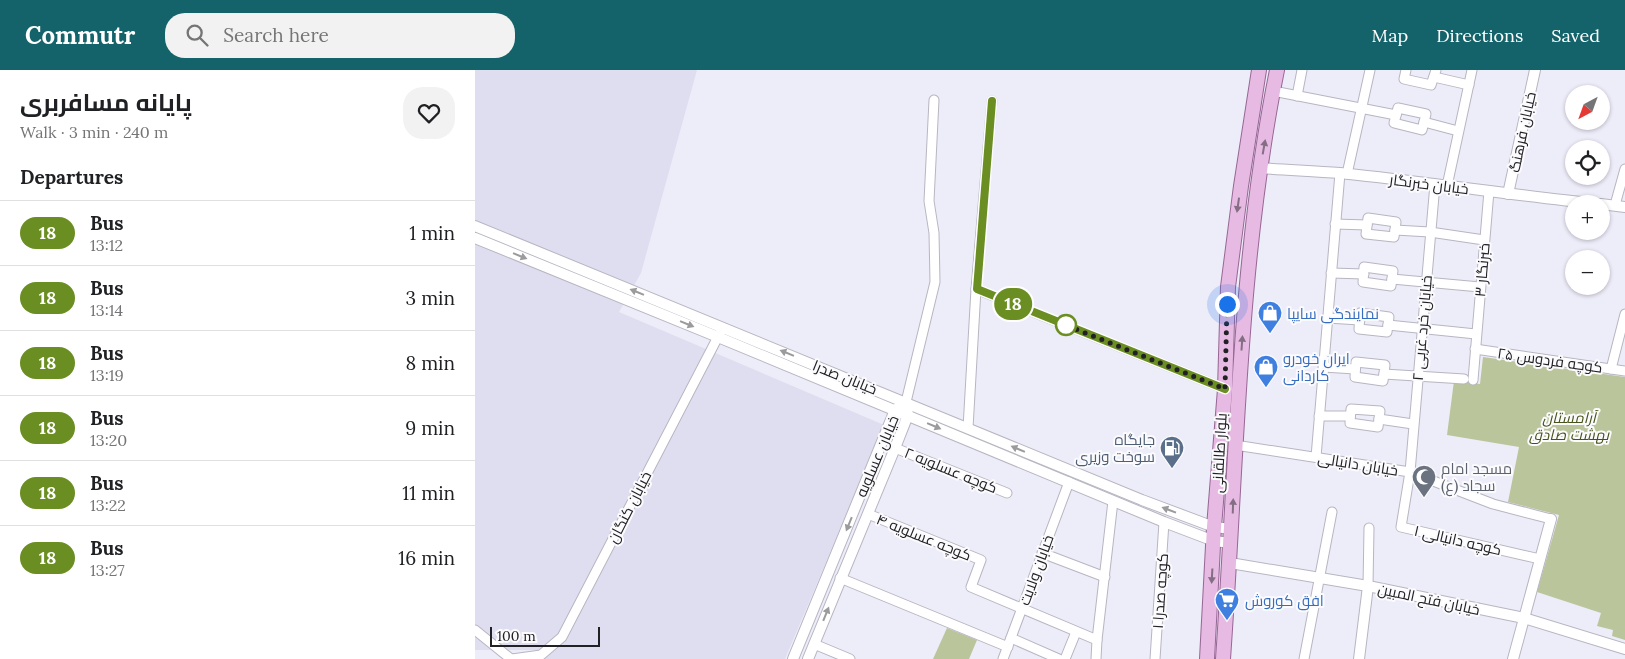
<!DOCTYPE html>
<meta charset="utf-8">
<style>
body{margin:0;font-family:Lora,Cairo,serif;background:#f2f2f2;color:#202124;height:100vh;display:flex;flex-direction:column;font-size:19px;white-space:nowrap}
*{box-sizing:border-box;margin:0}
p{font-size:16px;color:#757577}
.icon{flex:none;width:28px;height:28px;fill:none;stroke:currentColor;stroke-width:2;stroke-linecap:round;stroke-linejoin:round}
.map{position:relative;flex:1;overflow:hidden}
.sheet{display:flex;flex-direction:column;background:#fff;width:475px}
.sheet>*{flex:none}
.badge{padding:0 10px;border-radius:16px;font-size:18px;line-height:32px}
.needle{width:32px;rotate:221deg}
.buttons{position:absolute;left:1090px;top:15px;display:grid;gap:10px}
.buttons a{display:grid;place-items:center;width:45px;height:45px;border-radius:50%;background:#fff;box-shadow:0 1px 4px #0004;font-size:25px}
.scale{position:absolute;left:15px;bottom:12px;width:110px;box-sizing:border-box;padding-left:5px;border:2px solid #212125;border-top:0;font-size:14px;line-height:18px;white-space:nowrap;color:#212125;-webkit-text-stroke:4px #fbfbfd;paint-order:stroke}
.you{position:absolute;width:25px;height:25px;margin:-12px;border:4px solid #fff;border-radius:50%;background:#1a73e8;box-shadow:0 0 0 8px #1a73e833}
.map>.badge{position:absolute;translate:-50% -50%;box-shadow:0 0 0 2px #fff}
h2{padding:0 20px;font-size:19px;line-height:45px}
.round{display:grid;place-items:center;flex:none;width:52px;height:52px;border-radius:20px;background:#f2f2f2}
.overview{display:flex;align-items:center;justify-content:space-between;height:85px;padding:0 20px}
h1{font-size:24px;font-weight:700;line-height:38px}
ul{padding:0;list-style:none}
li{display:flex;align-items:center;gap:15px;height:65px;padding:0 20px;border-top:1px solid #e0e0e0}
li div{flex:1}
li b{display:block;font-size:19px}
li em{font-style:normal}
li .badge{min-width:55px;font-weight:700;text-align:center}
header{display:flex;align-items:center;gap:30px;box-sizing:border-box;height:70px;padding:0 25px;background:#15636a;color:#fff}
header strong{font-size:24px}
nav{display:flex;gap:28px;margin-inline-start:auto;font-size:18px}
.search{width:350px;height:45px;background:#f2f2f2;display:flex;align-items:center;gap:12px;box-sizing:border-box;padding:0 18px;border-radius:20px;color:#757577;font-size:19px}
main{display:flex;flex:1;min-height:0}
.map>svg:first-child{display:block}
.built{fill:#dfdef1}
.green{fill:#bac59b}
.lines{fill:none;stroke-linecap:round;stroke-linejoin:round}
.minor-casing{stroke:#b7b6c1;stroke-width:11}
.tertiary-casing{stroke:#b7b6c1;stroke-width:12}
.primary-casing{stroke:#966794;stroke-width:16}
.minor{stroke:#fff;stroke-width:9}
.tertiary{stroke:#fff;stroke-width:10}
.primary{stroke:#e6bae2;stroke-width:14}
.oneway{fill:#846e84}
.oneway2{fill:#9b9b9d}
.line-casing{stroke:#fff;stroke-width:11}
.line{stroke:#6b8e23;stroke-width:8}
.walk{stroke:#212125;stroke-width:5;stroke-dasharray:0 9}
.stop-dot{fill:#fff;stroke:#6b8e23;stroke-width:2.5}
.labels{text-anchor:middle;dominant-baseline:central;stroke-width:4;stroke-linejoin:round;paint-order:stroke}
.street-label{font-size:15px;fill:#212125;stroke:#fbfbfd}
.shop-label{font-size:15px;fill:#366cbe;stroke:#fbfbfd;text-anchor:start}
.park-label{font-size:15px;font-style:italic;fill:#465219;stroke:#fbfbfd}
.service-label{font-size:15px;fill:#4e5e75;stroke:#fbfbfd;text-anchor:end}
.worship-label{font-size:15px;fill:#5b616d;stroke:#fbfbfd;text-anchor:start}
</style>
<header>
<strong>Commutr</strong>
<div class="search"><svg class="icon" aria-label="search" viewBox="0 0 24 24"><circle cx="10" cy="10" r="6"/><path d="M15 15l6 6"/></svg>Search here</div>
<nav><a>Map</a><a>Directions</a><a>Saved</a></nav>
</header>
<main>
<section class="sheet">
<div class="overview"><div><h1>پایانه مسافربری</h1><p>Walk · 3 min · 240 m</p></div><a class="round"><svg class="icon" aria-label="heart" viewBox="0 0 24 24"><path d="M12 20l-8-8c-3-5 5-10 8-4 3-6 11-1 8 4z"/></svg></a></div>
<h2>Departures</h2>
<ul>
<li><span class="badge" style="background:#6b8e23;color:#fff">18</span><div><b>Bus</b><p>13:12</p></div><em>1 min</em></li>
<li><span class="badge" style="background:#6b8e23;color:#fff">18</span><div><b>Bus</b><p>13:14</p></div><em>3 min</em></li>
<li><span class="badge" style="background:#6b8e23;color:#fff">18</span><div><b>Bus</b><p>13:19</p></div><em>8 min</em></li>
<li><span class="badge" style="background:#6b8e23;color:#fff">18</span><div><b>Bus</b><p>13:20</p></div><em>9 min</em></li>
<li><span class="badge" style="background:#6b8e23;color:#fff">18</span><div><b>Bus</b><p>13:22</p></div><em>11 min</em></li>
<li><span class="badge" style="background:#6b8e23;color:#fff">18</span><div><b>Bus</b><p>13:27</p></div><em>16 min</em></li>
</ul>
</section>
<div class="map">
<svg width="1150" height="589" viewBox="0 0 1150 589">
<rect width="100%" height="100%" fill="#edecf9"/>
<polygon class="built" points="0,0 222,0 166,203 144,242 409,355 310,589 67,589 63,580 0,580"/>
<g class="green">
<polygon points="1008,287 1150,307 1150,570 1137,566 1138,560 1122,556 1126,543 1062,522 1084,445 1033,432 1044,377 972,365 979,311 1005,314"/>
<polygon points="472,558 502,570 494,589 458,589"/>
</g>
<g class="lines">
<defs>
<g id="minor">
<polyline points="931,0 929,9 956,15 961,0"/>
<polyline points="959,7 994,15"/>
<polyline points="798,21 921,45"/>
<polyline points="822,26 827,0"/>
<polygon points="923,38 951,44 947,60 919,53"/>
<polyline points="949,52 983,61"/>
<polyline points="872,104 895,0"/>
<polyline points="960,114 935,402 926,457 1065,489"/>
<polyline points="972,116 997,0"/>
<polyline points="1140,135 1150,99"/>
<polygon points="893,148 921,152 919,167 891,164"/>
<polyline points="860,154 892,155"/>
<polyline points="920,160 955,162 1009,170"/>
<polygon points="889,197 918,201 916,216 888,212"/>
<polyline points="856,203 889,204"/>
<polyline points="917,209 1005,217"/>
<polyline points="501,219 517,31"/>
<polygon points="885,243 914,247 912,262 884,259"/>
<polyline points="852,248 885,250"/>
<polyline points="913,255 1001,264"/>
<polyline points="1000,279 1150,301"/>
<polygon points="881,292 910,295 908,311 880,307"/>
<polyline points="848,297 880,299"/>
<polyline points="1136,299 1150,244"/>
<polyline points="909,304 989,309"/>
<polyline points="998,310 1014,121"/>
<polyline points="431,332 460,212 459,163 454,131 459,30"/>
<polygon points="876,339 905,341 903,357 875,353"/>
<polyline points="844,346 875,346"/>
<polyline points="904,349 938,354"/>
<polyline points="493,358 501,219 750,319"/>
<polyline points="760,375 935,402 1018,434 1076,449"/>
<polyline points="420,378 532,423"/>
<polyline points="841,387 865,103"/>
<polyline points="393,444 506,490 496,517 622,570"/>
<polyline points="567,483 630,507"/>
<polyline points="365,508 533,577"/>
<polyline points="893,516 894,458"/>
<polyline points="0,560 36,589"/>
<polyline points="536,568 584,589"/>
<polyline points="339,574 375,589"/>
<polyline points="37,589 66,585 87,567 246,261"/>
<polyline points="528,589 594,412"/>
<polyline points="590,589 601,562"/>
<polyline points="621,589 622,570 638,431"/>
<polyline points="680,589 689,452"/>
<polyline points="829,589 857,442"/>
</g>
<g id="tertiary">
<path d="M785 98C812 100 839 101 865 103 952 112 1037 125 1123 134"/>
<polyline points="1033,124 1060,0"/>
<polyline points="1126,134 1150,137"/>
<polyline points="0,156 667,430 739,457 757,459"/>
<polyline points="0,168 243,267 689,452 739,471 756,473"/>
<polyline points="755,493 893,516 1049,548 1150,579"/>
<polyline points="318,589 420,340 424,337"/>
<polyline points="333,589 420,378 433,345 432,339"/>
<polyline points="884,589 893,516"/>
<polyline points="1038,589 1076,449"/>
</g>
<g id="primary">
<polyline points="732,589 739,457 750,319 753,217 766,116 784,0"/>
<path d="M748 589C762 392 763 194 802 0"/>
</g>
</defs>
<use href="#minor" class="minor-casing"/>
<use href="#tertiary" class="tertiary-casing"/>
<use href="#primary" class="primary-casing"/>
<use href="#minor" class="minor"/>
<use href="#tertiary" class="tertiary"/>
<use href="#primary" class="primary"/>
</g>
<defs><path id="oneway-solid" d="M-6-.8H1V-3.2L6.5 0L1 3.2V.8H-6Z" transform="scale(1.25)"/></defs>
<g class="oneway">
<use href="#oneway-solid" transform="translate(789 77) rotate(-80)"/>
<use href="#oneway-solid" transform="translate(763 135) rotate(98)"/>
<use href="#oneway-solid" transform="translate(767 273) rotate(-86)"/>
<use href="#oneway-solid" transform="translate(758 436) rotate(-88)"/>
<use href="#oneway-solid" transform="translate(737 506) rotate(93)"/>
</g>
<g class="oneway2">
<use href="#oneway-solid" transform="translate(45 186) rotate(22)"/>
<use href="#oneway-solid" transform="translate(162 222) rotate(-158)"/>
<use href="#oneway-solid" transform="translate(212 254) rotate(22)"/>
<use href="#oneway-solid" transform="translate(312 283) rotate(-158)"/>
<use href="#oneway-solid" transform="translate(459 356) rotate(23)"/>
<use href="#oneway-solid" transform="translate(543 379) rotate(-157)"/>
<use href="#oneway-solid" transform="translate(694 440) rotate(-159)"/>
<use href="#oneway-solid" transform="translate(374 454) rotate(112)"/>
<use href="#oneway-solid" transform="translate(351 544) rotate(-68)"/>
</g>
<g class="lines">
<defs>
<polyline id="line" points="517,31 502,219 750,319"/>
</defs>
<use href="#line" class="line-casing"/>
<use href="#line" class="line"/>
<polyline class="walk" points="591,255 588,254 750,319 752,234"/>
</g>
<defs>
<symbol id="shop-pin" viewBox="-11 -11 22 30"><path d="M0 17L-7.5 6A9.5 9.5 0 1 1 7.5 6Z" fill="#3f7fe0" stroke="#fbfbfd"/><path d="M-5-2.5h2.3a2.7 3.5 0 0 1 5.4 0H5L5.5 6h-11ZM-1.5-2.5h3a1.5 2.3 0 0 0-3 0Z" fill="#fff"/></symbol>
<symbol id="fuel-pin" viewBox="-11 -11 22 30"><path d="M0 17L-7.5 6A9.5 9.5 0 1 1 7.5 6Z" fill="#5c6f8a" stroke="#fbfbfd"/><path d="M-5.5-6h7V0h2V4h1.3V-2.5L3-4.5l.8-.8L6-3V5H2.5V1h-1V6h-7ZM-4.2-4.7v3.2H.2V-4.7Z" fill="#fff"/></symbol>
<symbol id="mosque-pin" viewBox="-11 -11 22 30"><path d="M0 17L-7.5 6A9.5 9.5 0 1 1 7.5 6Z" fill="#6b7280" stroke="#fbfbfd"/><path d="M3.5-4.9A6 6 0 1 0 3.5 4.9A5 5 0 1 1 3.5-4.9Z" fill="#fff"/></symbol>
<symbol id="supermarket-pin" viewBox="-11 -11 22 30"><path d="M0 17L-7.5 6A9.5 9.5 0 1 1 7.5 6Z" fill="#3f7fe0" stroke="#fbfbfd"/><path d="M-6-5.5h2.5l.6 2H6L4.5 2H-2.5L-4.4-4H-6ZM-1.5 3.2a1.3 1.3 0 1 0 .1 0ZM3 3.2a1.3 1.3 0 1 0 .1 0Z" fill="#fff"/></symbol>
</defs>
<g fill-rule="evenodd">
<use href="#shop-pin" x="781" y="229" width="28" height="38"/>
<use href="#shop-pin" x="777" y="283" width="28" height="38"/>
<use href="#fuel-pin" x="683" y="364" width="28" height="38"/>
<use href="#mosque-pin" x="935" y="393" width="28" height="38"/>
<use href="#supermarket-pin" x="738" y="516" width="28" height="38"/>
</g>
<circle class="stop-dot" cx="591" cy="255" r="10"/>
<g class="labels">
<g class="street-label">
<text transform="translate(1047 62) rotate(-78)">خیابان فرهنگ</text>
<text transform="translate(954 114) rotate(7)">خیابان خبرنگار</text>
<text transform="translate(1007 200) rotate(-85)">خبرنگار ۳</text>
<text transform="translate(947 258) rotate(-85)">خیابان خرد غربی ۲</text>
<text transform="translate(1075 290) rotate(8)">کوچه فردوس ۲۵</text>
<text transform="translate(370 307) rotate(22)">خیابان صدرا</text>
<text transform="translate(744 383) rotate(-87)">بلوار طالقانی</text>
<text transform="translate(402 386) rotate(-67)">خیابان عسلویه</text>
<text transform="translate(883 394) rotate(9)">خیابان دانیالی</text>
<text transform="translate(476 400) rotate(22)">کوچه عسلویه ۲</text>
<text transform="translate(154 437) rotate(-63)">خیابان کنگان</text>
<text transform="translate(449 467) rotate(22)">کوچه عسلویه ۴</text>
<text transform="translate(983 470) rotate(13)">کوچه دانیالی ۱</text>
<text transform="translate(561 500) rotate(-70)">خیابان ولایت</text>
<text transform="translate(685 521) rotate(-86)">کوچه صدرا ۱</text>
<text transform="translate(954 529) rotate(12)">خیابان فتح المبین</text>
</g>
<g class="shop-label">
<text x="812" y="243">نمایندگی سایپا</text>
<text x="808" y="288">ایران خودرو<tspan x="808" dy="17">کاردانی</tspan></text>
<text x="770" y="530">افق کوروش</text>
</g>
<g class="park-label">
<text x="1094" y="347">آرامستان<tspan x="1094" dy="17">بهشت صادق</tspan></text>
</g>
<g class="service-label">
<text x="680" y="369">جایگاه<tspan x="680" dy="17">سوخت وزیری</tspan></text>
</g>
<g class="worship-label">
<text x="966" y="398">مسجد امام<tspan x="966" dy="17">سجاد (ع)</tspan></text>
</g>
</g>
</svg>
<div class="buttons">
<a><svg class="needle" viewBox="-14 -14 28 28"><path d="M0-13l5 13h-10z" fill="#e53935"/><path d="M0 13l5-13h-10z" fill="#757577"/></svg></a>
<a><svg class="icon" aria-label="locate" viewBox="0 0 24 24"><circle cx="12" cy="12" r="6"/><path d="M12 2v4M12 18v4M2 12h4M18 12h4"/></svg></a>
<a>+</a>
<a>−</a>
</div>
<div class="scale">100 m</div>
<div class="you" style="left:752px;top:234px"></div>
<b class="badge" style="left:538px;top:234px;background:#6b8e23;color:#fff">18</b>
</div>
</main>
